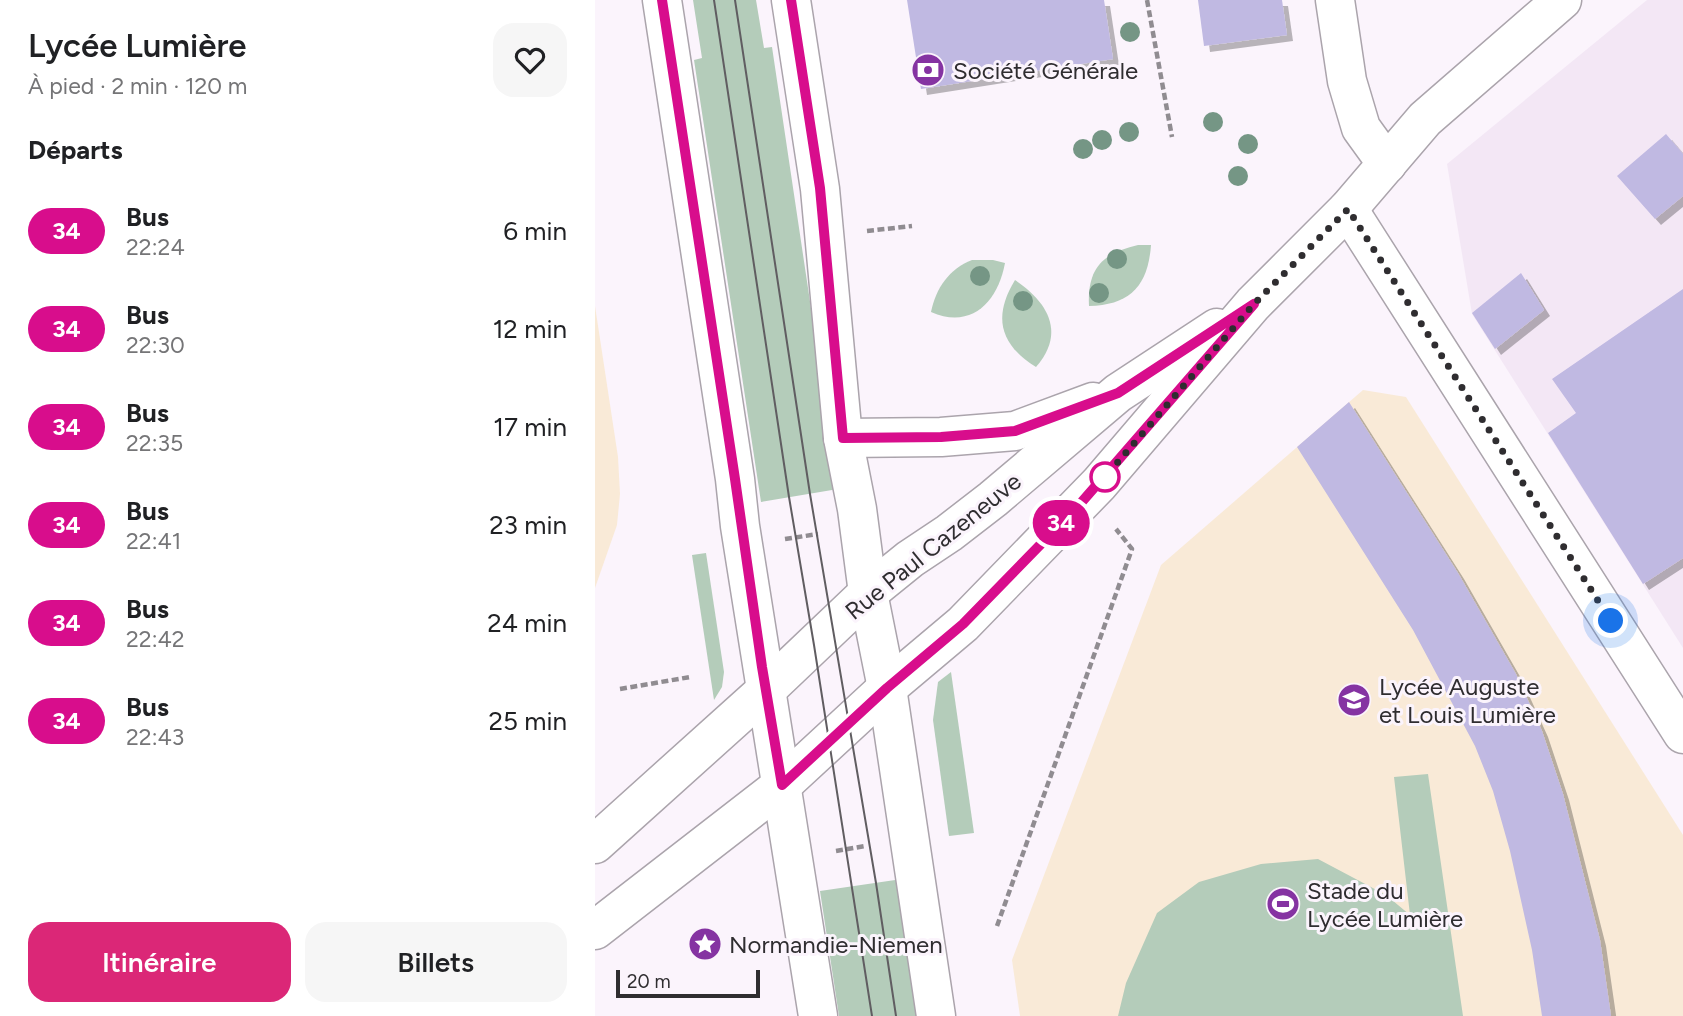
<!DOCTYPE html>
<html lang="fr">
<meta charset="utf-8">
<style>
body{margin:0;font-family:Figtree,sans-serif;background:#f6f6f6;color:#202124;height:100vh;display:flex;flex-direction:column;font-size:26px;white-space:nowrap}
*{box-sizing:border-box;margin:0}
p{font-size:23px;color:#757577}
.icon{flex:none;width:38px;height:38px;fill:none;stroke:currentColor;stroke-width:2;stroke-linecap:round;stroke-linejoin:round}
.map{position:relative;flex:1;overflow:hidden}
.sheet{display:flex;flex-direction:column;background:#fff;width:595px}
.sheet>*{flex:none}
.badge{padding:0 14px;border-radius:23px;font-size:24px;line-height:46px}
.scale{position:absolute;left:21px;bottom:18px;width:144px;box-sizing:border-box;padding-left:7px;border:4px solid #2f2d30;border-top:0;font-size:19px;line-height:24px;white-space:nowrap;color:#2f2d30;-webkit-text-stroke:5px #fbf4fc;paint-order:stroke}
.you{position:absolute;width:35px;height:35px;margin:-18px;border:5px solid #fff;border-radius:50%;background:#1a73e8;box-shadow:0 0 0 10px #1a73e833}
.map>.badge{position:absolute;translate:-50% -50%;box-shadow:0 0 0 4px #fff}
h2{padding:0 28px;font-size:26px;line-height:63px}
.round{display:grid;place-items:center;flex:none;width:74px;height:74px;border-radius:21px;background:#f6f6f6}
.summary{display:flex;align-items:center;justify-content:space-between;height:119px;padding:0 28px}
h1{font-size:33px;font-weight:600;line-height:52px}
.button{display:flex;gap:14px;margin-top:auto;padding:14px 28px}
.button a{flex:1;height:80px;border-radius:21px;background:#db2777;color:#fff;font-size:28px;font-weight:600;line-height:80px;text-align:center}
.button a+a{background:#f6f6f6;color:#202124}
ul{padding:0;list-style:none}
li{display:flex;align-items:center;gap:21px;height:98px;padding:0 28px}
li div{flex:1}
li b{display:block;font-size:26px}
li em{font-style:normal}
li .badge{min-width:77px;font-weight:700;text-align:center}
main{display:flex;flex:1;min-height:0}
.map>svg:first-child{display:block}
.built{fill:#f3e7f5}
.education{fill:#f9ead7}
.green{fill:#b4ccba}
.building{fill:#c0b9e2;filter:url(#shadow)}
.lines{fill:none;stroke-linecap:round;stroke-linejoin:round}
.minor-casing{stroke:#aba4ac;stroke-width:41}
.major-casing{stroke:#aba4ac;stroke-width:41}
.path{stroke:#908c91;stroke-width:4.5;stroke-dasharray:7 3.5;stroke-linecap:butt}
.minor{stroke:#fff;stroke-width:38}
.major{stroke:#fff;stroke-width:38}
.tram{stroke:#605d61;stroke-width:2}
.tree{fill:#759685}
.line-casing{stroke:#fff;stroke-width:16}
.line{stroke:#d80d8c;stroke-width:10}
.walk{stroke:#2f2d30;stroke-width:7;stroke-dasharray:0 12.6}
.stop-dot{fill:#fff;stroke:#d80d8c;stroke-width:3.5}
.labels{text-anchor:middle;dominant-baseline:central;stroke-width:6;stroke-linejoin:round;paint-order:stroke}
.poi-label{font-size:24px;fill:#2f2d30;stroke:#fbf4fc;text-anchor:start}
.street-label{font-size:24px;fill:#2f2d30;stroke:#fbf4fc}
</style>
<main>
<section class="sheet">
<div class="summary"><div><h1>Lycée Lumière</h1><p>À pied · 2 min · 120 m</p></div><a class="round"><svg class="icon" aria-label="heart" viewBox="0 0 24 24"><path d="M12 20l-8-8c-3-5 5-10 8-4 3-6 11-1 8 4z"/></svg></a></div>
<h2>Départs</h2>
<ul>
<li><span class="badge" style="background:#d80d8c;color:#fff">34</span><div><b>Bus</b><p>22:24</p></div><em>6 min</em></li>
<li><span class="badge" style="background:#d80d8c;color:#fff">34</span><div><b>Bus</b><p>22:30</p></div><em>12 min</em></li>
<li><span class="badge" style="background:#d80d8c;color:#fff">34</span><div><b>Bus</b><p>22:35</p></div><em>17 min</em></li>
<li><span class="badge" style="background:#d80d8c;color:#fff">34</span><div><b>Bus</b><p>22:41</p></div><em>23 min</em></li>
<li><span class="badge" style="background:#d80d8c;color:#fff">34</span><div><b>Bus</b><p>22:42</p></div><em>24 min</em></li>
<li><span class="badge" style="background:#d80d8c;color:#fff">34</span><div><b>Bus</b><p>22:43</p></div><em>25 min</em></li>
</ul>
<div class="button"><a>Itinéraire</a><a>Billets</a></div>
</section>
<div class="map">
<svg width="1088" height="1016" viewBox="0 0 1088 1016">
<defs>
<filter id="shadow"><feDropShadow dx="6" dy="6" stdDeviation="0" flood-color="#0004"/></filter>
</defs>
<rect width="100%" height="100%" fill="#fbf4fc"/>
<polygon class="built" points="1052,0 1088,0 1088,648 877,314 852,164"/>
<g class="education">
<polygon points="0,306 23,457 25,494 22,525 0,588"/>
<polygon points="768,390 811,397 1088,835 1088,1016 425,1016 417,960 566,565"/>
</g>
<g class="green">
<polygon points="98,0 161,0 169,48 177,47 243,489 166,502 99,60 107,58"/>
<path d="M543 245H556C553 286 535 305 494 306 492 268 508 253 543 245Z"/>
<path d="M377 260H398L410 263C403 301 377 330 336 312 341 288 354 269 377 260Z"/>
<path d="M420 280C453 302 471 333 441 367 404 344 398 316 420 280Z"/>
<polygon points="111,553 129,672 127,687 119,700 97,555"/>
<polygon points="356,672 379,833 354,836 338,720 343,682"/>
<polygon points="833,774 868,1016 523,1016 531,983 562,913 604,882 666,864 723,859 791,895 815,915 799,777"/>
<polygon points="307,879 328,1016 244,1016 225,891"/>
</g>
<g class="building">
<polygon points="312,0 509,0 518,59 326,89"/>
<polygon points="603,0 687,0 692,35 609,46"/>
<polygon points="1071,134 1088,154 1088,196 1060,219 1022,176"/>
<polygon points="926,273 949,310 900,349 877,313"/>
<polygon points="1088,289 1088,558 1048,584 953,433 981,413 957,379"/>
<polygon points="754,402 863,573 921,674 947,731 968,794 1005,940 1016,1016 947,1016 937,950 915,851 898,791 880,746 818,630 702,447"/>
</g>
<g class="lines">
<defs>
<g id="minor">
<polyline points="740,0 752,81 766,128 792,164"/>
<polyline points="753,209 1088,734"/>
<polyline points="248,438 346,437 420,431 498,402"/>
<polyline points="273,593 315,559 354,533 398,499 523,393 622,328"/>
<polyline points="0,844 170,691"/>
<polyline points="0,930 187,785 292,688 368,624 504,484 658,304 753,209 830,119 967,0"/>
</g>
<g id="major">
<polyline points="67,0 140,479 145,526 223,1016"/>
<polyline points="196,0 225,189 248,438 262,509 273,593 292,688 341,1016"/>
<polyline points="170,691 273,593"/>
</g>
</defs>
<use href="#minor" class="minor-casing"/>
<use href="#major" class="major-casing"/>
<g class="path">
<polyline points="552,0 577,137"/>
<polyline points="272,231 317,226"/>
<polyline points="190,539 223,534"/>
<polyline points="25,689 95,677"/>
<polyline points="241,851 270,846"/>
<polyline points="402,926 537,549 521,529"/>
</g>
<use href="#minor" class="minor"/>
<use href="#major" class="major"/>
<g class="tram">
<polyline points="119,0 194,497 219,645 277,1016"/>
<polyline points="140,0 215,494 281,883 301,1016"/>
</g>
</g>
<g class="tree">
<circle cx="535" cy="32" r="10"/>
<circle cx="618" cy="122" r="10"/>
<circle cx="534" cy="132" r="10"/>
<circle cx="507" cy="140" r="10"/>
<circle cx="653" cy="144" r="10"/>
<circle cx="488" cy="149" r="10"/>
<circle cx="643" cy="176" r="10"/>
<circle cx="522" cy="259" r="10"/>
<circle cx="385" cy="276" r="10"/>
<circle cx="504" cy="293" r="10"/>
<circle cx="428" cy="301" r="10"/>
</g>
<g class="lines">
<defs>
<polyline id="line" points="67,0 140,479 167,667 187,785 292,688 368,624 485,504 659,304 523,393 420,431 346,437 248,438 225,188 196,0"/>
</defs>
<use href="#line" class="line-casing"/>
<use href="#line" class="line"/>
<polyline class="walk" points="510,477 504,484 659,304 753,209 1016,621"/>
</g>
<defs>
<symbol id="bank-disc" viewBox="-11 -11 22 22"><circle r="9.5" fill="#8533a2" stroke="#fbf4fc"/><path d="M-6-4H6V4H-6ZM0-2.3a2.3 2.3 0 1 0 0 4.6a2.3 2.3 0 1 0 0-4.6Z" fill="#fff"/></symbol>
<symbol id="school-disc" viewBox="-11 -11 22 22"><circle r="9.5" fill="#8533a2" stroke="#fbf4fc"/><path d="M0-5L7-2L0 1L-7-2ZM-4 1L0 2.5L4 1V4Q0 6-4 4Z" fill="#fff"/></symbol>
<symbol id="stadium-disc" viewBox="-11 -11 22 22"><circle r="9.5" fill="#8533a2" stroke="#fbf4fc"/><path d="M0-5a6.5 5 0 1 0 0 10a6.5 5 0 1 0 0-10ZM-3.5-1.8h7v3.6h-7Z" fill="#fff"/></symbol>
<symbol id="sight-disc" viewBox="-11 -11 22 22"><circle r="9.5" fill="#8533a2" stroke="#fbf4fc"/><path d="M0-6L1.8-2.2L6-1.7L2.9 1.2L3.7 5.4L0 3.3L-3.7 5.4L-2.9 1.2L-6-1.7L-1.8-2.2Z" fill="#fff"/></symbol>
</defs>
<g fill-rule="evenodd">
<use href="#bank-disc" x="314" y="51" width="38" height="38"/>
<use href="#school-disc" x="740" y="681" width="38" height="38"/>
<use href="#stadium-disc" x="669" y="885" width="38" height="38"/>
<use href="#sight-disc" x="91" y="925" width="38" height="38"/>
</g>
<circle class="stop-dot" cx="510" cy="477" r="14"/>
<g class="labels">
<g class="poi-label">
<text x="358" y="70">Société Générale</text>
<text x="784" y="686">Lycée Auguste<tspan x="784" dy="28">et Louis Lumière</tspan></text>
<text x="712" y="890">Stade du<tspan x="712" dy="28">Lycée Lumière</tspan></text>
<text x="134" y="944">Normandie-Niemen</text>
</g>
<g class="street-label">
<text transform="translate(338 546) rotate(-39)">Rue Paul Cazeneuve</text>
</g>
</g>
</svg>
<div class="scale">20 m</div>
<div class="you" style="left:1016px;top:621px"></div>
<b class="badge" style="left:466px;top:523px;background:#d80d8c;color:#fff">34</b>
</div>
</main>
